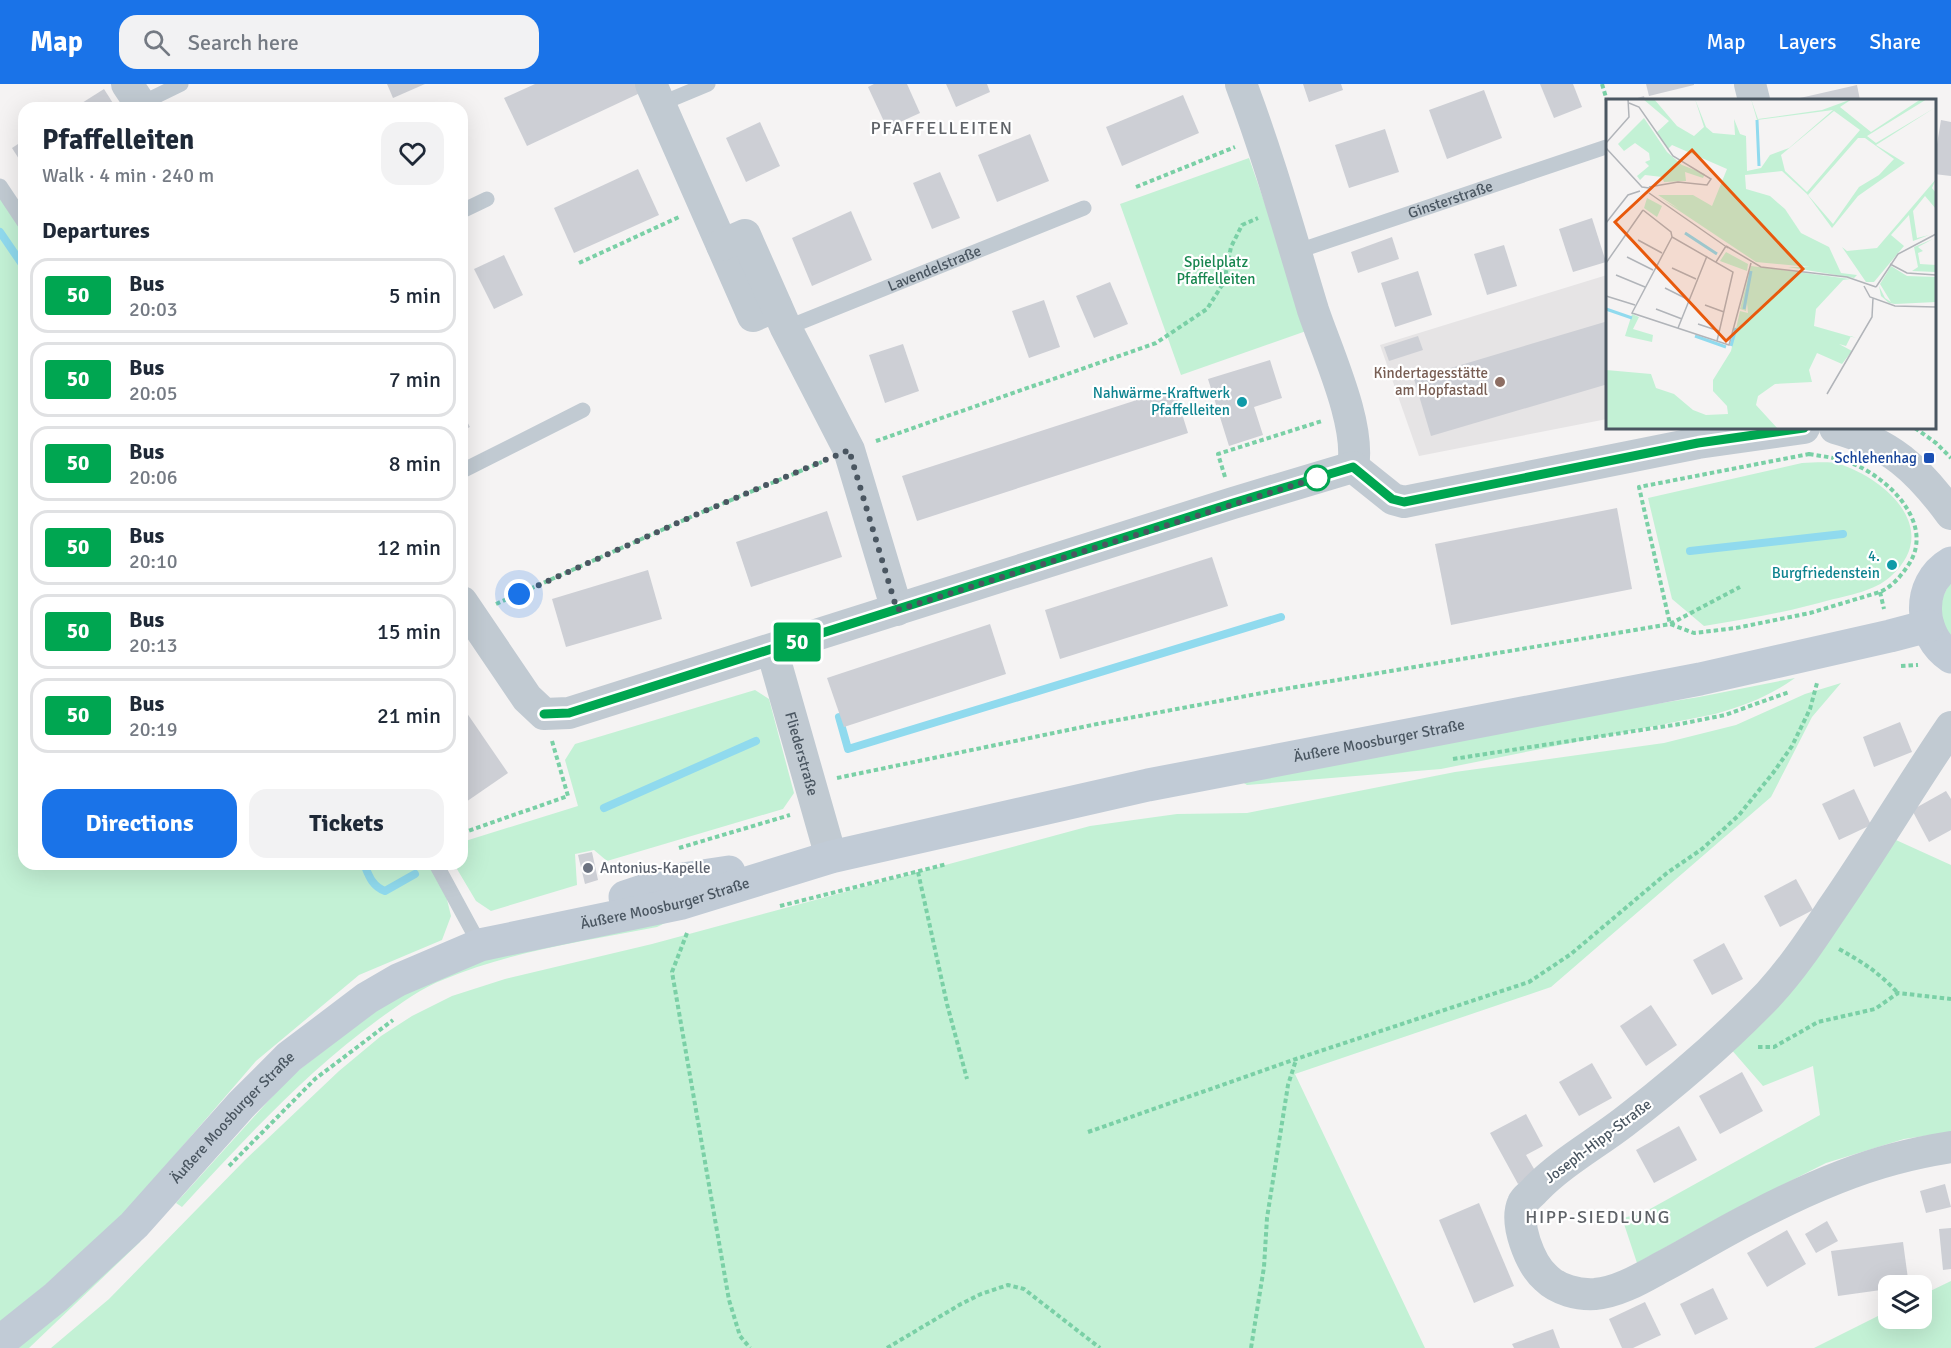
<!DOCTYPE html>
<meta charset="utf-8">
<style>
body{margin:0;font-family:Signika,sans-serif;background:#f2f2f3;color:#1f2937;height:100vh;display:flex;flex-direction:column;font-size:22px;white-space:nowrap}
*{box-sizing:border-box;margin:0}
p{font-size:20px;color:#747a83}
.icon{flex:none;width:33px;height:33px;fill:none;stroke:currentColor;stroke-width:2;stroke-linecap:round;stroke-linejoin:round}
.map{position:relative;flex:1;overflow:hidden}
.drawer{position:absolute;left:18px;top:18px;width:450px;height:768px;display:flex;flex-direction:column;background:#fff;border-radius:18px;box-shadow:0 6px 24px #0002}
.drawer>*{flex:none}
.badge{padding:0 12px;border-radius:4px;font-size:21px;line-height:39px}
.buttons{position:absolute;left:1878px;top:1191px;display:grid;gap:12px}
.buttons a{display:grid;place-items:center;width:54px;height:54px;border-radius:12px;background:#fff;box-shadow:0 6px 24px #0002;font-size:30px}
.you{position:absolute;width:30px;height:30px;margin:-15px;border:4px solid #fff;border-radius:50%;background:#1a73e8;box-shadow:0 0 0 9px #1a73e833}
.map>.badge{position:absolute;translate:-50% -50%;box-shadow:0 0 0 3px #fff}
h2{padding:0 24px;font-size:22px;line-height:54px}
.round{display:grid;place-items:center;flex:none;width:63px;height:63px;border-radius:18px;background:#f2f2f3}
.summary{display:flex;align-items:center;justify-content:space-between;height:102px;padding:0 24px}
h1{font-size:28px;font-weight:700;line-height:45px}
.action{display:flex;gap:12px;margin-top:auto;padding:12px 24px}
.action a{flex:1;height:69px;border-radius:18px;background:#1a73e8;color:#fff;font-size:24px;font-weight:700;line-height:69px;text-align:center}
.action a+a{background:#f2f2f3;color:#1f2937}
ul{padding:0;list-style:none}
li{display:flex;align-items:center;gap:18px;height:75px;margin:0 12px 9px;padding:0 12px;border:3px solid #e0e1e3;border-radius:18px}
li div{flex:1}
li b{display:block;font-size:22px}
li em{font-style:normal}
li .badge{min-width:66px;font-weight:700;text-align:center}
header{display:flex;align-items:center;gap:36px;box-sizing:border-box;height:84px;padding:0 30px;background:#1a73e8;color:#fff}
header strong{font-size:28px}
nav{display:flex;gap:33px;margin-inline-start:auto;font-size:21px}
.search{width:420px;height:54px;background:#f2f2f3;display:flex;align-items:center;gap:15px;box-sizing:border-box;padding:0 21px;border-radius:18px;color:#747a83;font-size:22px}
.map>svg:first-child{display:block}
.education{fill:#e6e4e5}
.green{fill:#c3f1d5}
.lines{fill:none;stroke-linecap:round;stroke-linejoin:round}
.stream{stroke:#90daee;stroke-width:8}
.building{fill:#cdcfd5}
.path{stroke:#7ad0a6;stroke-width:4;stroke-dasharray:4.5 3;stroke-linecap:butt}
.lane{stroke:#c1cad2;stroke-width:15}
.street{stroke:#c1cad2;stroke-width:32}
.secondary{stroke:#c1cbd6;stroke-width:33}
.line-casing{stroke:#fff;stroke-width:14}
.line{stroke:#00a651;stroke-width:9}
.walk{stroke:#4a5661;stroke-width:6;stroke-dasharray:0 10.8}
.education-dot{fill:#8d6e63;stroke:#fff;stroke-width:2}
.culture-dot{fill:#0f9aa8;stroke:#fff;stroke-width:2}
.transit-dot{fill:#1a4fb4;stroke:#fff;stroke-width:2}
.stop-dot{fill:#fff;stroke:#00a651;stroke-width:3}
.worship-dot{fill:#6b7280;stroke:#fff;stroke-width:2}
.labels{text-anchor:middle;dominant-baseline:central;stroke-width:4.5;stroke-linejoin:round;paint-order:stroke}
.street-label{font-size:15px;fill:#4a5661;stroke:#fff}
.park-label{font-size:15px;fill:#17864f;stroke:#fff}
.education-label{font-size:15px;fill:#785e54;stroke:#fff;text-anchor:end}
.culture-label{font-size:15px;fill:#0d838f;stroke:#fff;text-anchor:end}
.transit-label{font-size:15px;fill:#164399;stroke:#fff;text-anchor:end}
.worship-label{font-size:15px;fill:#5b616d;stroke:#fff;text-anchor:start}
.quarter-label{font-size:18px;letter-spacing:1.5px;fill:#5f6368;stroke:#fff}
.inset-river{fill:none;stroke:#90daee;stroke-width:3}
.inset-road{fill:none;stroke:#b1b4b9;stroke-width:1.5}
.view{fill:#e8590c;fill-opacity:0.15;stroke:#e8590c;stroke-width:3}
.inset-edge{fill:none;stroke:#4a5661;stroke-width:3}
</style>
<header>
<strong>Map</strong>
<div class="search"><svg class="icon" aria-label="search" viewBox="0 0 24 24"><circle cx="10" cy="10" r="6"/><path d="M15 15l6 6"/></svg>Search here</div>
<nav><a>Map</a><a>Layers</a><a>Share</a></nav>
</header>
<div class="map">
<svg width="1951" height="1264" viewBox="0 0 1951 1264">
<rect width="100%" height="100%" fill="#f5f3f3"/>
<polygon class="education" points="1607,191 1607,335 1419,372 1380,261"/>
<g class="green">
<polygon points="1249,74 1309,246 1181,291 1120,120"/>
<polygon points="0,111 24,149 24,780 429,780 445,807 451,832 442,856 359,891 256,977 124,1130 48,1199 0,1238"/>
<path d="M1802 379C1813 379 1828 377 1839 380 1887 395 1943 447 1890 493 1874 507 1850 511 1830 516 1788 528 1747 535 1704 542L1672 515 1648 414Z"/>
<polygon points="1951,497 1951,555 1944,546 1940,518"/>
<path d="M1795 594C1770 612 1744 622 1715 630L1441 685 1247 701 1228 689 1699 613Z"/>
<polygon points="1841,599 1812,633 1771,713 1551,903 1295,990 1425,1264 51,1264 109,1215 245,1076 339,987 381,952 412,932 452,912 505,895 652,860 1090,742 1177,730 1247,729 1455,688 1664,659 1736,641 1805,610"/>
<polygon points="755,606 769,615 794,709 783,725 607,777 594,766 575,770 577,801 491,827 476,817 454,780 462,780 462,758 578,722 565,676 575,660"/>
<polygon points="1896,756 1951,781 1951,1048 1904,1055 1826,1079 1733,1126 1637,1179 1622,1134 1641,1130 1820,1031 1813,982 1763,1002 1730,964"/>
<path d="M677 833 657 843C586 857 512 867 445 895 421 904 400 920 379 935 305 989 244 1056 182 1123L176 1119 290 993 394 912 476 878Z"/>
<polygon points="145,1148 140,1158 29,1264 18,1264"/>
<polygon points="1951,1197 1951,1264 1814,1264 1888,1227 1888,1234 1922,1234 1922,1211"/>
</g>
<g class="lines">
<g class="stream">
<polyline points="0,148 24,183"/>
<polyline points="1690,467 1843,450"/>
<polyline points="839,633 848,665 1281,533"/>
<polyline points="604,724 756,657"/>
<path d="M364 780C369 792 372 802 385 807L415 790"/>
</g>
</g>
<g class="building">
<polygon points="387,0 425,0 393,14"/>
<polygon points="535,0 636,0 640,9 527,62 504,14"/>
<polygon points="874,0 907,0 920,29 887,44 868,3"/>
<polygon points="946,0 987,0 990,8 956,23"/>
<polygon points="1303,0 1341,0 1343,6 1309,18"/>
<polygon points="1540,0 1573,0 1582,23 1554,34"/>
<polygon points="1646,0 1694,0 1694,1 1649,12"/>
<polygon points="1857,1 1860,16 1800,16 1800,14"/>
<polygon points="104,5 116,24 74,24"/>
<polygon points="1484,6 1502,54 1447,75 1429,26"/>
<polygon points="1183,11 1199,49 1122,82 1106,43"/>
<polygon points="1644,12 1645,16 1631,16"/>
<polygon points="256,18 259,24 243,24"/>
<polygon points="1941,36 1951,38 1951,92 1934,90 1934,78"/>
<polygon points="760,38 780,82 746,98 726,54"/>
<polygon points="1385,45 1399,88 1349,104 1335,61"/>
<polygon points="1030,50 1049,97 997,118 978,71"/>
<polygon points="24,56 24,83 12,64"/>
<polygon points="638,85 659,131 574,169 554,124"/>
<polygon points="940,88 960,134 932,145 913,99"/>
<polygon points="851,127 872,176 812,202 792,154"/>
<polygon points="1592,134 1606,178 1573,188 1559,145"/>
<polygon points="1392,153 1399,175 1358,189 1351,168"/>
<polygon points="1504,161 1517,202 1487,211 1474,170"/>
<polygon points="504,171 523,211 494,225 474,185"/>
<polygon points="1418,187 1432,231 1395,243 1381,199"/>
<polygon points="1110,198 1128,240 1094,254 1076,212"/>
<polygon points="1044,216 1060,263 1029,274 1012,227"/>
<polygon points="1608,237 1608,300 1431,352 1414,295"/>
<polygon points="1418,252 1423,266 1389,277 1384,263"/>
<polygon points="903,260 919,307 885,319 869,271"/>
<polygon points="1270,276 1282,314 1254,323 1263,351 1229,362 1208,295"/>
<polygon points="1174,304 1188,349 917,437 902,392"/>
<polygon points="462,328 470,343 462,347"/>
<polygon points="1617,424 1632,505 1451,541 1435,460"/>
<polygon points="827,427 842,473 751,503 736,458"/>
<polygon points="1212,473 1228,522 1060,575 1045,526"/>
<polygon points="648,486 662,535 566,563 552,515"/>
<polygon points="990,540 1006,590 844,643 827,594"/>
<polygon points="462,622 508,689 463,720 462,718"/>
<polygon points="1900,638 1912,668 1874,683 1863,653"/>
<polygon points="1854,705 1871,741 1839,756 1822,720"/>
<polygon points="1946,707 1951,715 1951,746 1929,758 1912,726"/>
<polygon points="592,768 598,796 585,800 578,771"/>
<polygon points="1796,795 1813,826 1780,843 1764,812"/>
<polygon points="1724,859 1743,895 1712,911 1693,876"/>
<polygon points="1651,921 1677,961 1646,982 1620,942"/>
<polygon points="1592,979 1612,1014 1579,1032 1559,998"/>
<polygon points="1742,988 1763,1027 1720,1050 1699,1012"/>
<polygon points="1526,1030 1543,1062 1526,1071 1537,1090 1518,1100 1490,1049"/>
<polygon points="1679,1042 1697,1076 1654,1099 1636,1066"/>
<polygon points="1945,1100 1951,1123 1926,1129 1920,1107"/>
<polygon points="1479,1119 1514,1202 1474,1219 1439,1136"/>
<polygon points="1827,1137 1838,1157 1816,1169 1805,1150"/>
<polygon points="1951,1144 1951,1185 1943,1186 1939,1145"/>
<polygon points="1787,1146 1806,1180 1767,1203 1747,1169"/>
<polygon points="1903,1158 1909,1202 1888,1202 1888,1205 1838,1212 1831,1167"/>
<polygon points="1713,1204 1728,1235 1695,1251 1680,1220"/>
<polygon points="1645,1218 1661,1251 1633,1264 1622,1264 1609,1235"/>
<polygon points="1553,1245 1560,1264 1514,1264 1512,1260"/>
</g>
<g class="lines">
<g class="path">
<polyline points="1602,0 1608,20"/>
<polyline points="1136,103 1235,63"/>
<polyline points="579,179 679,133"/>
<polyline points="1915,344 1936,359 1951,374"/>
<polyline points="876,357 1156,259 1207,225 1224,198 1231,163 1242,141 1258,134"/>
<path d="M1809 370C1826 373 1842 374 1858 382 1892 398 1934 441 1909 480 1901 492 1893 502 1880 508L1810 529 1736 544 1694 549 1670 540 1639 403Z"/>
<polyline points="1225,393 1218,370 1322,337"/>
<polyline points="1880,508 1884,525"/>
<polyline points="496,520 693,432 822,378"/>
<polyline points="1901,582 1918,581"/>
<polyline points="1453,675 1680,640 1725,631 1789,608"/>
<polyline points="837,694 1097,640 1278,606 1670,540 1740,503"/>
<polyline points="462,749 568,712 552,657"/>
<polyline points="679,764 790,731"/>
<polyline points="918,788 947,920 967,995"/>
<polyline points="780,822 947,780"/>
<polyline points="687,849 672,888 729,1216 740,1252 750,1264"/>
<path d="M1839 865C1864 879 1878 888 1898 909"/>
<polyline points="1758,963 1774,963 1818,938 1875,925 1898,909 1951,915"/>
<polyline points="1088,1048 1296,975 1529,898 1571,870 1667,789 1702,765 1739,731 1773,689 1792,662 1810,625 1817,599"/>
<polyline points="229,1082 315,995 393,936"/>
<polyline points="887,1264 961,1220 981,1210 1008,1201 1024,1205 1100,1264"/>
<polyline points="1251,1264 1264,1183 1267,1134 1288,1001 1296,976"/>
</g>
<g class="lane">
<polyline points="140,20 181,0"/>
<polyline points="660,20 708,0"/>
<polyline points="0,102 24,138"/>
<polyline points="462,127 487,115"/>
<path id="s1" d="M1295 168 1606 63"/>
<path id="s2" d="M786 244 1084 124"/>
<polyline points="462,387 583,326"/>
<polyline points="436,780 480,861"/>
</g>
<g class="street">
<polyline points="127,0 143,24"/>
<polyline points="651,0 753,232 776,222"/>
<path d="M1241 0C1269 74 1290 150 1313 226 1327 268 1361 340 1353 383"/>
<polyline points="1750,0 1754,16"/>
<polyline points="722,161 745,151 786,244 849,366 897,526"/>
<path d="M1835 344C1890 359 1918 385 1951 430"/>
<polyline points="462,518 527,614 544,630 569,629 1233,419 1353,383 1393,415 1404,418 1698,359 1804,344"/>
<path id="s3" d="M772 566 831 773"/>
<path d="M1951 643C1910 703 1873 766 1832 825 1812 855 1793 884 1769 910 1725 956 1675 999 1624 1038 1594 1061 1561 1079 1535 1106 1532 1110 1525 1114 1523 1119 1514 1139 1530 1180 1546 1194 1558 1206 1578 1211 1595 1210 1618 1208 1640 1195 1660 1184 1691 1168 1721 1149 1753 1133 1797 1110 1845 1088 1894 1075 1912 1070 1932 1066 1951 1063"/>
</g>
<g class="secondary">
<path d="M1951 479C1915 500 1919 552 1951 573"/>
<polyline points="625,813 676,796 729,788"/>
<path id="s4" d="M0 1258 56 1213 134 1141 241 1021 289 973 367 914 398 896 480 861 682 819 831 773 1148 701 1700 595 1890 552 1928 542"/>
</g>
</g>
<g class="lines">
<defs>
<polyline id="line" points="544,630 569,629 1233,419 1353,383 1392,415 1404,418 1698,359 1804,344"/>
</defs>
<use href="#line" class="line-casing"/>
<use href="#line" class="line"/>
<polyline class="walk" points="519,510 693,432 849,366 897,526 1317,394"/>
</g>
<circle class="education-dot" cx="1500" cy="298" r="6"/>
<g class="culture-dot">
<circle cx="1242" cy="318" r="6"/>
<circle cx="1892" cy="481" r="6"/>
</g>
<rect class="transit-dot" x="1923" y="368" width="12" height="12" rx="3"/>
<circle class="stop-dot" cx="1317" cy="394" r="12"/>
<circle class="worship-dot" cx="588" cy="784" r="6"/>
<g class="labels">
<g class="street-label">
<text stroke="none"><textPath href="#s1" startOffset="164">Ginsterstraße</textPath></text>
<text stroke="none"><textPath href="#s2" startOffset="160">Lavendelstraße</textPath></text>
<text stroke="none"><textPath href="#s4" startOffset="1552">Äußere Moosburger Straße</textPath></text>
<text stroke="none"><textPath href="#s3" startOffset="108">Fliederstraße</textPath></text>
<text stroke="none"><textPath href="#s4" startOffset="819">Äußere Moosburger Straße</textPath></text>
<text stroke="none"><textPath href="#s4" startOffset="324">Äußere Moosburger Straße</textPath></text>
<text transform="translate(1598 1057) rotate(-37)">Joseph-Hipp-Straße</text>
</g>
<g class="park-label">
<text x="1216" y="178">Spielplatz<tspan x="1216" dy="17">Pfaffelleiten</tspan></text>
</g>
<g class="education-label">
<text x="1488" y="289">Kindertagesstätte<tspan x="1488" dy="17">am Hopfastadl</tspan></text>
</g>
<g class="culture-label">
<text x="1230" y="309">Nahwärme-Kraftwerk<tspan x="1230" dy="17">Pfaffelleiten</tspan></text>
<text x="1880" y="472">4.<tspan x="1880" dy="17">Burgfriedenstein</tspan></text>
</g>
<g class="transit-label">
<text x="1917" y="374">Schlehenhag</text>
</g>
<g class="worship-label">
<text x="600" y="784">Antonius-Kapelle</text>
</g>
<g class="quarter-label">
<text x="942" y="44">PFAFFELLEITEN</text>
<text x="1598" y="1133">HIPP-SIEDLUNG</text>
</g>
</g>
<g transform="translate(1606 15)">
<rect width="330" height="330" fill="#f5f3f3"/>
<path d="M37 0H48L71 27 88 37 98 28 89 0 100 28 107 34 129 36 128 20 134 35 140 37 141 72 155 69 164 56 183 49 227 11 151 21 145 0 152 20 216 11 246 0 234 8 265 33 315 0H321L261 37 270 44 330 8 270 46 299 64 252 97 226 129 201 95 176 72 139 76 140 90 164 97 179 110 195 134 223 148 235 174 251 176 248 179 182 168H204L150 163 54 99 73 110 52 96H87L106 107 121 70 66 46 62 50 50 34 63 22ZM228 12 254 31 201 93 179 72 175 56ZM252 39H259L288 60 273 76 253 88 227 125 202 96ZM38 19 61 53 76 66 99 75 97 79 79 73 80 82 58 83 56 78 39 76 34 81 31 77 43 67 39 63 44 61 43 54 29 44 18 52 12 45ZM330 80 326 89 330 94V110L319 97 307 112 311 139 323 136 307 142 303 116 285 136 298 147 268 183H260L236 148 241 152 271 149ZM41 99 56 107 51 118 38 109ZM327 140 312 148 317 152 312 154 314 165 330 166V173L306 172 312 168 308 148ZM120 153 142 165 141 172 114 162ZM145 167 244 180 237 181 210 210 208 227 250 239 245 237 240 247 233 245 246 252 236 265 211 254 203 271 206 283 169 285 152 297 150 306 172 330H0V271L45 275 50 289 68 295 87 311 100 316 122 315 121 307 107 292V281L125 252 134 212 142 214 141 204 140 212 134 210ZM285 167 301 177 330 178V203L289 205 283 204 275 197 273 187 279 199 285 203 274 185ZM26 215 33 218 27 230 47 236 46 243 19 237Z" fill="#c3f1d5" fill-rule="evenodd"/>
<path class="inset-river" d="M151 21 153 67M79 134 111 155M0 210 26 219M138 210 145 172M89 237 120 248M125 247 130 229"/>
<path class="inset-road" d="M23 4 33 8 67 57 105 80 101 86 72 83 43 88M0 44 23 18 22 0M0 49 36 88 43 89M43 94 122 149M37 111 65 133 66 138 127 173 111 242M0 124 22 96 34 92M66 138 26 214 123 246 145 164M32 141 56 154M120 147 155 168 241 178 270 188M21 158 47 171M110 163 120 147M0 164 37 111M284 165 301 174 330 176M66 169 90 180M10 176 39 188M258 187 264 198 289 207 330 208M270 188 292 155 330 135M59 189 83 201M0 197 29 206M99 206 118 213M50 210 76 220M92 225 113 232M72 229 101 157M221 295 266 218 267 199"/>
<path class="view" d="M86 51 197 170 120 242 9 123Z"/>
<rect width="330" height="330" class="inset-edge"/>
</g>
</svg>
<div class="buttons">
<a><svg class="icon" aria-label="layers" viewBox="0 0 24 24"><path d="M12 4l9 5-9 5-9-5zM3 14l9 5 9-5"/></svg></a>
</div>
<div class="you" style="left:519px;top:510px"></div>
<b class="badge" style="left:797px;top:558px;background:#00a651;color:#fff">50</b>
<section class="drawer">
<div class="summary"><div><h1>Pfaffelleiten</h1><p>Walk · 4 min · 240 m</p></div><a class="round"><svg class="icon" aria-label="heart" viewBox="0 0 24 24"><path d="M12 20l-8-8c-3-5 5-10 8-4 3-6 11-1 8 4z"/></svg></a></div>
<h2>Departures</h2>
<ul>
<li><span class="badge" style="background:#00a651;color:#fff">50</span><div><b>Bus</b><p>20:03</p></div><em>5 min</em></li>
<li><span class="badge" style="background:#00a651;color:#fff">50</span><div><b>Bus</b><p>20:05</p></div><em>7 min</em></li>
<li><span class="badge" style="background:#00a651;color:#fff">50</span><div><b>Bus</b><p>20:06</p></div><em>8 min</em></li>
<li><span class="badge" style="background:#00a651;color:#fff">50</span><div><b>Bus</b><p>20:10</p></div><em>12 min</em></li>
<li><span class="badge" style="background:#00a651;color:#fff">50</span><div><b>Bus</b><p>20:13</p></div><em>15 min</em></li>
<li><span class="badge" style="background:#00a651;color:#fff">50</span><div><b>Bus</b><p>20:19</p></div><em>21 min</em></li>
</ul>
<div class="action"><a>Directions</a><a>Tickets</a></div>
</section>
</div>
